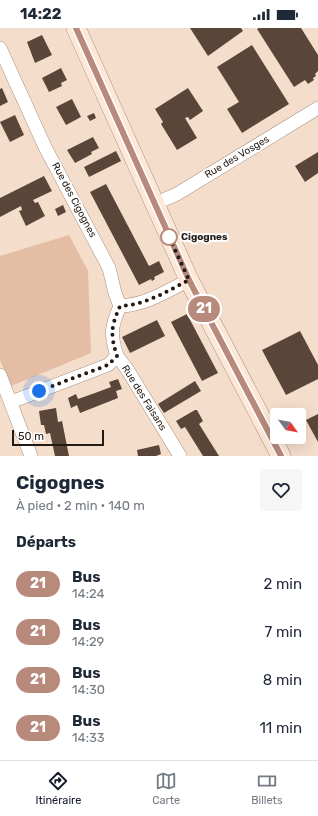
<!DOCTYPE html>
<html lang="fr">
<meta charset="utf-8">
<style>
body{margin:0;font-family:Rubik,sans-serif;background:#f6f6f7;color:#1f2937;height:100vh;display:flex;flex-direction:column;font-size:15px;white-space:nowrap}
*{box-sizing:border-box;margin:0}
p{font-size:13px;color:#747a83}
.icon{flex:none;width:22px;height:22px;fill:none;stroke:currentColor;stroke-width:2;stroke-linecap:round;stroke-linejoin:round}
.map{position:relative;height:428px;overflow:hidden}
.panel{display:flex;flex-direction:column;background:#fff;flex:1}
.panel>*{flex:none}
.badge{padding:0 8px;border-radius:13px;font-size:14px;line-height:26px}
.needle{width:26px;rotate:123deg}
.controls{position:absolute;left:270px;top:380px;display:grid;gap:8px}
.controls a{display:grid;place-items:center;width:36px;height:36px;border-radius:4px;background:#fff;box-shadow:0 4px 16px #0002;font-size:20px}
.scale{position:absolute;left:12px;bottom:10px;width:92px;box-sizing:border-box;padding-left:4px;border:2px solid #231a14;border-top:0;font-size:11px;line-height:14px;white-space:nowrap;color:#231a14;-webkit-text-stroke:3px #fff;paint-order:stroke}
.you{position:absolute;width:20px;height:20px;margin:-10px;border:3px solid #fff;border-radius:50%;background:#1a73e8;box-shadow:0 0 0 6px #1a73e833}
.map>.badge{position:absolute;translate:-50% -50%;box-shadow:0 0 0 2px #fff}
h2{padding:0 16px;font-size:15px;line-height:36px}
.round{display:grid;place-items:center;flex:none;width:42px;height:42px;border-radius:4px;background:#f6f6f7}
.head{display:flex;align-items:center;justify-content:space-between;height:68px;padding:0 16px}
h1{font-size:19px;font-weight:700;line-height:30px}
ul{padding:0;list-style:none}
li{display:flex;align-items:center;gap:12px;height:48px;padding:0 16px}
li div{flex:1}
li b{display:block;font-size:15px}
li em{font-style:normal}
li .badge{min-width:44px;font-weight:700;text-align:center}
.status{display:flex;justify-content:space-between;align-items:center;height:28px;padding:0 20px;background:#fff;direction:ltr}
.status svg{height:11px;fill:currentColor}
.tabs{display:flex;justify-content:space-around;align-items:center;height:56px;border-top:1px solid #e0e1e3;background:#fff;font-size:11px;color:#747a83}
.tabs a{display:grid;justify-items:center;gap:2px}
.tabs .current{color:#111827}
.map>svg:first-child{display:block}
.green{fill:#e3bea5}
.building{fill:#5a4638}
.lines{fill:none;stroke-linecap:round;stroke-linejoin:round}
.minor-casing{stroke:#a99383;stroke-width:14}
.secondary-casing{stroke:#a99383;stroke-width:20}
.minor{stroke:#fff;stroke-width:13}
.secondary{stroke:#fde8d8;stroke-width:19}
.line-casing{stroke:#fff;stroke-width:9}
.line{stroke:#b78a7b;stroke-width:6}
.walk{stroke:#231a14;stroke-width:4;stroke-dasharray:0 7.2}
.stop-dot{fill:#fff;stroke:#b78a7b;stroke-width:2}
.labels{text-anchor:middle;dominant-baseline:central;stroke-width:4;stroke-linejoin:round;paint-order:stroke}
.street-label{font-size:10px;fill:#231a14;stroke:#fff}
.stop-label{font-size:10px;font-weight:bold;fill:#231a14;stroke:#fff;text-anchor:start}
</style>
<div class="status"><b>14:22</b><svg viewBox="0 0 49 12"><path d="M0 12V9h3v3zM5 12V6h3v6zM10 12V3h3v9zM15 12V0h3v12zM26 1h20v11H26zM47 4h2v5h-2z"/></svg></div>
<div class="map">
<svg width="318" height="428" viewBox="0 0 318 428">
<rect width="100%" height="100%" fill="#f5ddcc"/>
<polygon class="green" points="69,207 88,243 91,325 11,358 0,332 0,228"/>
<g class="building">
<polygon points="190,0 241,0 243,3 208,28"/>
<polygon points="259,0 301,0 318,27 318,43 315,46 316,48 313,50 314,52 308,56 305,52 294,59 257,1"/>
<polygon points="42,7 52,27 35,35 27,14"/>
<polygon points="252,17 289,76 242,105 227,81 239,74 217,39"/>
<polygon points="61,40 67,52 61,55 62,58 49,64 42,50"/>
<polygon points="2,60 8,74 0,78 0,61"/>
<polygon points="188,60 203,83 190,92 188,89 185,90 197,110 177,122 161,96 163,94 155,81"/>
<polygon points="72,71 81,89 66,97 56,79"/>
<polygon points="94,85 96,90 90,93 87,88"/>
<polygon points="15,87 24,107 10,114 0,94"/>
<polygon points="93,109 99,120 91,124 92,126 75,135 67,122"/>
<polygon points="116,123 121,133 89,149 84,139"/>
<polygon points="318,124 318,145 305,154 295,138"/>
<polygon points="44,148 52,163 33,172 35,175 38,174 45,188 26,198 19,183 22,182 21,178 0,189 0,170"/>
<polygon points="106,156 149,238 159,233 164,244 154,249 155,251 152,253 151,251 139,257 90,164"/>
<polygon points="63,177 66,184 58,188 55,181"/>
<polygon points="187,286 218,345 202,353 171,294"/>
<polygon points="157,292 165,308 130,325 122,309"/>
<polygon points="300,303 318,337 318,351 286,367 262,322"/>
<polygon points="118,351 122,361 116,363 118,370 80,385 77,377 71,380 68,370 76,366 78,371 95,365 111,359 109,354"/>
<polygon points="195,353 201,363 164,385 158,376"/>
<polygon points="56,380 58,394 62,393 69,428 55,428 50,405 46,406 44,397 41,397 39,383"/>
<polygon points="195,382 197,382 203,393 199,396 219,428 203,428 185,399 181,401 176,393"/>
<polygon points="318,386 318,414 306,392"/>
<polygon points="159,417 161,426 156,428 138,428 137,422"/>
</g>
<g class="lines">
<defs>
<g id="minor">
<path d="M0 20 45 119 109 240 115 265 120 278C111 299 110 306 117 328"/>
<polyline points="154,176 177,166 318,80"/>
<path d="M120 278C146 277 167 263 189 252"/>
<polyline points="0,347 31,428"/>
<polyline points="11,374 108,337 117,328 127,341 180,428"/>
</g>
<polyline id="secondary" points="76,0 189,252 281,428"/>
</defs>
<use href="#minor" class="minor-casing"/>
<use href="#secondary" class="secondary-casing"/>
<use href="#minor" class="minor"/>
<use href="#secondary" class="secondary"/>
</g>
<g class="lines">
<defs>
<polyline id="line" points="76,0 189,252 281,428"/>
</defs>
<use href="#line" class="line-casing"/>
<use href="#line" class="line"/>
<path class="walk" d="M39 363 108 337 117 328C110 306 111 299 120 278 146 277 167 263 189 252L169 209"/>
</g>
<circle class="stop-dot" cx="169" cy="209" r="8"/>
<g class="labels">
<g class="street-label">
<text transform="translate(237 129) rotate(-31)">Rue des Vosges</text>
<text transform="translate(74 172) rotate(62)">Rue des Cigognes</text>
<text transform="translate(144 370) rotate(58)">Rue des Faisans</text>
</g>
<g class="stop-label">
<text x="181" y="209">Cigognes</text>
</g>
</g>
</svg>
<div class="controls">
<a><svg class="needle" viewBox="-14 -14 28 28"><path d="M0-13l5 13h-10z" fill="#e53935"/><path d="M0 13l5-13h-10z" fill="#747a83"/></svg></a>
</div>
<div class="scale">50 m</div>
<div class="you" style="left:39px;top:363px"></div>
<b class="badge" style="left:204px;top:281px;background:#b78a7b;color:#fff">21</b>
</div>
<section class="panel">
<div class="head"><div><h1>Cigognes</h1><p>À pied · 2 min · 140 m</p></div><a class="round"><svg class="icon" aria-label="heart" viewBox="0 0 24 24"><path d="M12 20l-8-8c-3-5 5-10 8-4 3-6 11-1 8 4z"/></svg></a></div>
<h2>Départs</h2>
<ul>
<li><span class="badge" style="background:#b78a7b;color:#fff">21</span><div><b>Bus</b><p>14:24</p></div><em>2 min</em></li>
<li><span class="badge" style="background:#b78a7b;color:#fff">21</span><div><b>Bus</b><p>14:29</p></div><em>7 min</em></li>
<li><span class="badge" style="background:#b78a7b;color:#fff">21</span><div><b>Bus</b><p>14:30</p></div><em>8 min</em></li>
<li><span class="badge" style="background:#b78a7b;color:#fff">21</span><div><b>Bus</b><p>14:33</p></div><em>11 min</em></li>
</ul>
</section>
<nav class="tabs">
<a class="current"><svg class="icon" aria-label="directions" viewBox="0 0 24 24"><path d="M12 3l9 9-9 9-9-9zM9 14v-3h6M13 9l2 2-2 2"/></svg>Itinéraire</a>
<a><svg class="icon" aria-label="map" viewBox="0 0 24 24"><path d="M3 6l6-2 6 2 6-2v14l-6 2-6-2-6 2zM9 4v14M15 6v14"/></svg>Carte</a>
<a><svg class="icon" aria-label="tickets" viewBox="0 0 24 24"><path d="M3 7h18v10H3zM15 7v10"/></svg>Billets</a>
</nav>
